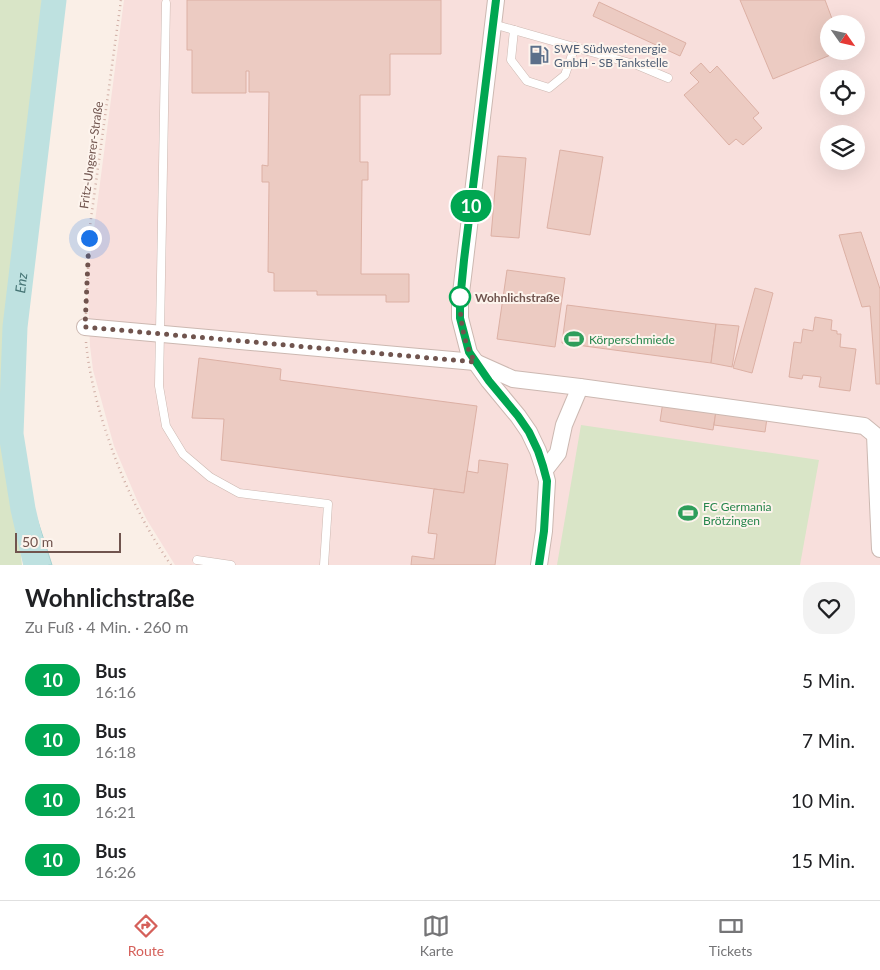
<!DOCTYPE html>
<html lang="de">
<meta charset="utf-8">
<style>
body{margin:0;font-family:Lato,sans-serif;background:#f2f2f2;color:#202124;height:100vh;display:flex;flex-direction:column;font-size:19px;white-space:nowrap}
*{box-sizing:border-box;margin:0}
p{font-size:16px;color:#757577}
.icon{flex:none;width:28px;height:28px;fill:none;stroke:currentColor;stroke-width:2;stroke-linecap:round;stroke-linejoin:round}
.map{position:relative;height:565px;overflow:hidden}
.side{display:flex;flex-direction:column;background:#fff;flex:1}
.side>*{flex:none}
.badge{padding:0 10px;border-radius:16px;font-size:18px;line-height:32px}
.needle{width:32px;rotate:124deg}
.fabs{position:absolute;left:820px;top:15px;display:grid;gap:10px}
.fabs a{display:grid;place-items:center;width:45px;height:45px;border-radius:50%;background:#fff;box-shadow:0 5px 20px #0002;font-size:25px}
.scale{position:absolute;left:15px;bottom:12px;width:106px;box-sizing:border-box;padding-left:5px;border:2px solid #70544e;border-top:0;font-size:14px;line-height:18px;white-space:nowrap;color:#70544e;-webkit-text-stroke:4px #fdf4ed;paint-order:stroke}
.you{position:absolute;width:25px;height:25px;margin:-12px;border:4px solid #fff;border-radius:50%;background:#1a73e8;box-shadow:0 0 0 8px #1a73e833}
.map>.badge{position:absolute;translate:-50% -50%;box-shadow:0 0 0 2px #fff}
.round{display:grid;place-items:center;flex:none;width:52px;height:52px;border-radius:20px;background:#f2f2f2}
.summary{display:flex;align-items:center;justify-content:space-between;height:85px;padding:0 25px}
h1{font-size:24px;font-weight:700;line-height:38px}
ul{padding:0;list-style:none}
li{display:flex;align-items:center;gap:15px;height:60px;padding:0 25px}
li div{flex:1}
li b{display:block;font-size:19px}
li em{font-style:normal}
li .badge{min-width:55px;font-weight:700;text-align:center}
.tabs{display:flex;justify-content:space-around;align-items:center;height:70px;border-top:1px solid #e0e0e0;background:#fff;font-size:14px;color:#757577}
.tabs a{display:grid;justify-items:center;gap:2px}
.tabs .selected{color:#d5605a}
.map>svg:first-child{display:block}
.commercial{fill:#f8dfdc;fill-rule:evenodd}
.green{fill:#d9e5c7}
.water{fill:#bee1e0;stroke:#a5d1d0}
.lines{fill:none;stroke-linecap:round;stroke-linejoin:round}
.river{stroke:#bee1e0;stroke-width:25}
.building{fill:#eccbc2;stroke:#dcb0a4}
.service-casing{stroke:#ccb8b1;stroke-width:9}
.minor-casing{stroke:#ccb8b1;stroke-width:18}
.path{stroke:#d0aea5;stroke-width:2.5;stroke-dasharray:1 4;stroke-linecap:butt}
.service{stroke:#fff;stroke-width:8}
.minor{stroke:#fff;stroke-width:16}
.line-casing{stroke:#fff;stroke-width:11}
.line{stroke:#00a651;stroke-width:8}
.walk{stroke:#70544e;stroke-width:5;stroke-dasharray:0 9}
.stop-dot{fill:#fff;stroke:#00a651;stroke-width:2.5}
.labels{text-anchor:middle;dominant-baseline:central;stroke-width:4;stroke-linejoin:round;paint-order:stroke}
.service-label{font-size:12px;fill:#4e5e75;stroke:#fdf4ed;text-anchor:start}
.street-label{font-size:12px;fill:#70544e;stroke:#fdf4ed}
.stop-label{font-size:12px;font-weight:bold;fill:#70544e;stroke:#fdf4ed;text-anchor:start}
.leisure-label{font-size:12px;fill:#27864d;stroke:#fdf4ed;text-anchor:start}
.water-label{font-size:14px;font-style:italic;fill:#447373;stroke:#fdf4ed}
</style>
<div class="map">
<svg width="880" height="565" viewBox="0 0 880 565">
<rect width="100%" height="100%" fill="#faefe7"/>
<path class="commercial" d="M124 0H880V565H175L147 520 137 500 114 446 93 370 90 346 88 296 89 267ZM829 24H856V51H829ZM829 79H856V106H829ZM829 134H856V161H829Z"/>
<g class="green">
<polygon points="0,0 42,0 9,335 7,430 22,565 0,565"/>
<polygon points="581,425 819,460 800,565 557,565"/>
</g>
<polygon class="water" points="20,505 33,506 52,565 25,565"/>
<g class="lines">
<path class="river" id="s1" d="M36 565 23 509 11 434 15 327 54 0"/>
</g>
<g class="building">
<polygon points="187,0 441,0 441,54 390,54 390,95 360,95 360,162 368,162 368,180 362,180 361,274 409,274 409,302 386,302 386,295 317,295 317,291 274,291 274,273 268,272 269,182 262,182 262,165 268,166 269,92 249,92 249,71 246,71 246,93 192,93 192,50 187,50"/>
<polygon points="740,0 825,0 834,24 829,24 829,51 840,51 773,79"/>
<polygon points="599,2 686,43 680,56 593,16"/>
<polygon points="532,49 548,52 546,64 530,61"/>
<polygon points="701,63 710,73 717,66 759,113 753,118 762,128 743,145 736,139 729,145 684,95 699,82 690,73"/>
<polygon points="560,150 603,157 590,235 547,228"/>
<polygon points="498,156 526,158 519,238 491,236"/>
<polygon points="861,232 880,289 880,384 876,384 870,306 862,307 839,235"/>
<polygon points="507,270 565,278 555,347 497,339"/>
<polygon points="755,288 773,293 752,373 733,368"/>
<polygon points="567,305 716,324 711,363 562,343"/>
<polygon points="815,317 832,320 831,330 837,331 837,334 841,334 840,347 856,349 850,391 819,387 821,377 803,375 802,379 789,377 794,342 801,343 803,329 813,331"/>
<polygon points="716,324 739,326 732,367 711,363"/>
<polygon points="199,358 281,369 280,380 477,406 464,493 221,460 224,419 192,418"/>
<polygon points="663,402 716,411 713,430 660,421"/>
<polygon points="716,411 767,418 765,432 714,425"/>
<polygon points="479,460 508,464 495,565 411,565 412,556 434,559 437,534 428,533 434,489 464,493 467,471 478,473"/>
</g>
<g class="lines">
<defs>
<g id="service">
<polyline points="166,3 159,386 166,426 183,454 210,477 239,493 328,504 324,565"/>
<polyline points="493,24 637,65 668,78"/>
<polyline points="514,30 511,60 527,81 549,88 565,75 575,46"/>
<polyline points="197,560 231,565"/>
</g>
<g id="minor">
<polyline points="496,0 465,260 460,301 460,318 469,353 489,381 518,416 529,432 538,451 543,466 547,481 544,531 539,565"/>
<polyline points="85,327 475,362 513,379 580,387 864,426 875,435 880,549"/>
<polyline points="544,471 558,453 564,425 580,387"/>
</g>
</defs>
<use href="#service" class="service-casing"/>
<use href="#minor" class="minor-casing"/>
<g class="path">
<polyline points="86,314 90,226 121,0"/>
<path d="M86 342C88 365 93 387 99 409 115 465 138 518 171 565"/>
</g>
<use href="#service" class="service"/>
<use href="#minor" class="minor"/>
</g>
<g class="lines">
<defs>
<polyline id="line" points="496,0 464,260 460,301 460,318 469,352 489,381 518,416 529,432 538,451 543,466 547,481 544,531 539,565"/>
</defs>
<use href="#line" class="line-casing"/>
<use href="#line" class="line"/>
<path class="walk" d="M89 238 85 327 475 362C463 342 460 320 460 297"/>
</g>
<defs>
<symbol id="fuel-bare" viewBox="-9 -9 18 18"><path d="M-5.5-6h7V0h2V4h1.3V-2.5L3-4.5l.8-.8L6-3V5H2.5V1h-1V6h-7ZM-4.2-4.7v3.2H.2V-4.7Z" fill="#5c6f8a" stroke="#fdf4ed" stroke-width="2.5" paint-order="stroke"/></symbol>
<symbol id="stadium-bare" viewBox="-9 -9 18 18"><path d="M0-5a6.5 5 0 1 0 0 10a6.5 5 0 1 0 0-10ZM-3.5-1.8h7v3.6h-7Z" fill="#2e9e5b" stroke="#fdf4ed" stroke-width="2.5" paint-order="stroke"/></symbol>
</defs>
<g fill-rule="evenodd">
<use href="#fuel-bare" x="525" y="41" width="28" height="28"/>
<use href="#stadium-bare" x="560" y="325" width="28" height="28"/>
<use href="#stadium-bare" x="674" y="499" width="28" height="28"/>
</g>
<circle class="stop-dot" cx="460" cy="297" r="10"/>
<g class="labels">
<g class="service-label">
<text x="554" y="48">SWE Südwestenergie<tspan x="554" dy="14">GmbH - SB Tankstelle</tspan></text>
</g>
<g class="street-label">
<text transform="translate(91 155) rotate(-82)">Fritz-Ungerer-Straße</text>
</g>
<g class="stop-label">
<text x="475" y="297">Wohnlichstraße</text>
</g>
<g class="leisure-label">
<text x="589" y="339">Körperschmiede</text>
<text x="703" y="506">FC Germania<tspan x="703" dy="14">Brötzingen</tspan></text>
</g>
<g class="water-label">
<text stroke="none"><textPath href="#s1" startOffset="285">Enz</textPath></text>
</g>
</g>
</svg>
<div class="fabs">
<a><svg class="needle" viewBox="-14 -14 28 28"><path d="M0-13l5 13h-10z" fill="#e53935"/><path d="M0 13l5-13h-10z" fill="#757577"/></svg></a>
<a><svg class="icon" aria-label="locate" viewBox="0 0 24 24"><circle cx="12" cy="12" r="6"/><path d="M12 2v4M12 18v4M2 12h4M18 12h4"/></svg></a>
<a><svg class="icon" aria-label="layers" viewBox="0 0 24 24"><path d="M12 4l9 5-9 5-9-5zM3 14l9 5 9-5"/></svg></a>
</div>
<div class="scale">50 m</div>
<div class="you" style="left:89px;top:238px"></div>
<b class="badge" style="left:471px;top:206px;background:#00a651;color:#fff">10</b>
</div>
<section class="side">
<div class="summary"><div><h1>Wohnlichstraße</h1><p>Zu Fuß · 4 Min. · 260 m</p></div><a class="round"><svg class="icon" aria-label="heart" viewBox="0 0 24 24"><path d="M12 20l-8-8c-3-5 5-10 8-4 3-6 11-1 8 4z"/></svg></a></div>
<ul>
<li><span class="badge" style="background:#00a651;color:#fff">10</span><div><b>Bus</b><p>16:16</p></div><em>5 Min.</em></li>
<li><span class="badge" style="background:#00a651;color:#fff">10</span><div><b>Bus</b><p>16:18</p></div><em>7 Min.</em></li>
<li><span class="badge" style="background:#00a651;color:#fff">10</span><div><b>Bus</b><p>16:21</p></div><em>10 Min.</em></li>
<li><span class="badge" style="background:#00a651;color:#fff">10</span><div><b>Bus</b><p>16:26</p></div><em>15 Min.</em></li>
</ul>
</section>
<nav class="tabs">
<a class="selected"><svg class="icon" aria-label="directions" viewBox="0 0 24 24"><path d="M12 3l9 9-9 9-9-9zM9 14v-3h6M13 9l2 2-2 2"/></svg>Route</a>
<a><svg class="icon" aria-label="map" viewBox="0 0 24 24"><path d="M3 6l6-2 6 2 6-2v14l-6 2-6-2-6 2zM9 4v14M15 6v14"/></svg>Karte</a>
<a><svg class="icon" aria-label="tickets" viewBox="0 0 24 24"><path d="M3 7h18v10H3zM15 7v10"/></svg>Tickets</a>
</nav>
